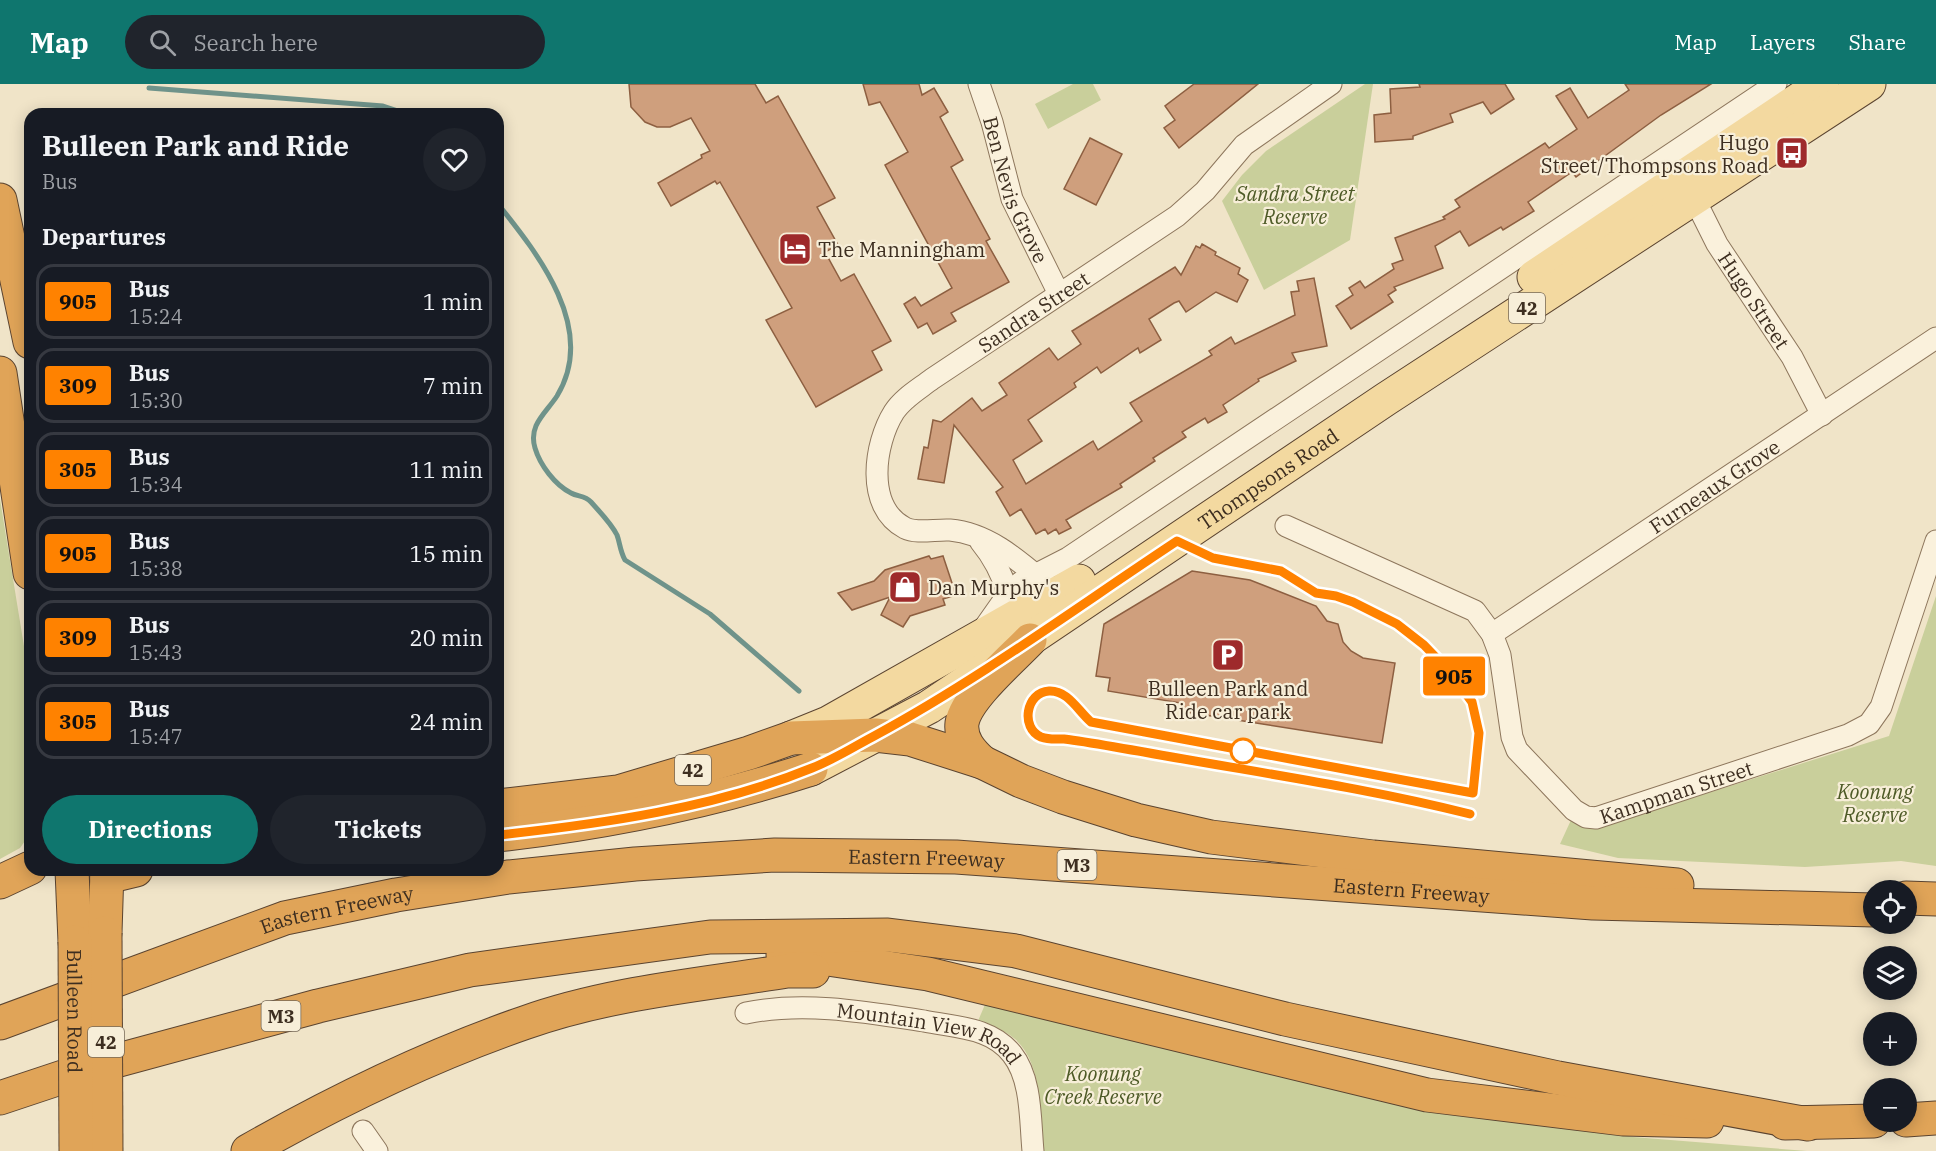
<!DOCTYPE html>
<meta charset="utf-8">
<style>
body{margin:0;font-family:"IBM Plex Serif",serif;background:#20242c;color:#f1f3f6;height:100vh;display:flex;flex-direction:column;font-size:22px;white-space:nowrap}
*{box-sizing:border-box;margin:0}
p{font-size:20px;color:#9ea1a6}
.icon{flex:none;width:33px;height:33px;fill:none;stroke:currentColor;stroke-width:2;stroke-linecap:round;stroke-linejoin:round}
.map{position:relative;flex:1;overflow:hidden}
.details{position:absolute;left:24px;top:24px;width:480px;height:768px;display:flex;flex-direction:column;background:#171b24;border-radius:18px;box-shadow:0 3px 15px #0003}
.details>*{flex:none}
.badge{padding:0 12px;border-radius:4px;font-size:21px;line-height:39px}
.tools{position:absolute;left:1863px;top:796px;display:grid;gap:12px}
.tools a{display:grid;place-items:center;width:54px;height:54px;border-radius:50%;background:#171b24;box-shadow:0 3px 15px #0003;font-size:30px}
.map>.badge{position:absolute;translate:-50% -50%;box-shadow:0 0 0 3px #fff}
h2{padding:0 18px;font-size:22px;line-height:54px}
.round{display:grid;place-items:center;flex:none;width:63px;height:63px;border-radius:32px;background:#20242c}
.head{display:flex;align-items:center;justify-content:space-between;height:102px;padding:0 18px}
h1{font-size:28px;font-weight:800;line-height:45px}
.primary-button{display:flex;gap:12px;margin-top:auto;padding:12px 18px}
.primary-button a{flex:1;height:69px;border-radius:36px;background:#0f766e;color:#fff;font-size:24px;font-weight:800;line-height:69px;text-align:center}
.primary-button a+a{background:#20242c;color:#f1f3f6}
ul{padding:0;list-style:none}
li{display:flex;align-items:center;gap:18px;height:75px;margin:0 12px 9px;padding:0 6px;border:3px solid #363941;border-radius:18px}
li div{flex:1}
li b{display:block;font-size:22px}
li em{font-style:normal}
li .badge{min-width:66px;font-weight:700;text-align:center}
header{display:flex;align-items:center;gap:36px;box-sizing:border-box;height:84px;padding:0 30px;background:#0f766e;color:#fff}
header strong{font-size:28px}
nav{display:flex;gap:33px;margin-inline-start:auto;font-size:21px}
.search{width:420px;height:54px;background:#20242c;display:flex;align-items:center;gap:15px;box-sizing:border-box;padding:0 21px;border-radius:33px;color:#9ea1a6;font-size:22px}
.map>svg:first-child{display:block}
.green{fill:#c9cf9b}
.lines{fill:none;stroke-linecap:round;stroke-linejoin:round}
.stream{stroke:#6f938a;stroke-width:5}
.building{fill:#cf9f7d;stroke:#8d5f41;stroke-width:1.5}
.street-casing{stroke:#8d765c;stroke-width:23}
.primary-casing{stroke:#5b4430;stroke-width:35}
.highway-casing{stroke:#5b4430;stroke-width:35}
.street{stroke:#faf1dc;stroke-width:21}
.primary{stroke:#f3d9a0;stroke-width:33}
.highway{stroke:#e0a458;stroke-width:33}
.highway-bridge-casing{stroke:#5b4430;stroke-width:35;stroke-linecap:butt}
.highway-bridge{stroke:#e0a458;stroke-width:33}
.line-casing{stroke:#fff;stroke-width:14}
.line{stroke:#ff8200;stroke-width:9}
.stop-dot{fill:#fff;stroke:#ff8200;stroke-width:3}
.labels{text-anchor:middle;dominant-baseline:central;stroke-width:4.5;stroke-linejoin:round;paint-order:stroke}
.shield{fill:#f7eed8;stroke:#756857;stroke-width:1.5}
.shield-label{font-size:18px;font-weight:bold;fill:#3d2e20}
.poi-label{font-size:20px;fill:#3d2e20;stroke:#f7eed8;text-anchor:start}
.street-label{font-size:20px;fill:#3d2e20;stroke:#f7eed8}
.park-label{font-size:20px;font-style:italic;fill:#4d5a26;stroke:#f7eed8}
</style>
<header>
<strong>Map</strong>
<div class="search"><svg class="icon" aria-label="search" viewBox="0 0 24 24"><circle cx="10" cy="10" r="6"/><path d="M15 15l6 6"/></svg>Search here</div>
<nav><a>Map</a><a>Layers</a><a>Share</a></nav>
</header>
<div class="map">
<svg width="1936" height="1067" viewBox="0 0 1936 1067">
<rect width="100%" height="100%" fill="#f0e4c8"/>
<g class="green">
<polygon points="1073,0 1093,0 1101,16 1048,45 1035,20"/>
<polygon points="1365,0 1373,0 1350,156 1264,206 1222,117 1242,91 1266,67"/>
<polygon points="0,415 30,599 30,750 20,764 0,775"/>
<polygon points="1936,512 1936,782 1901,777 1805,783 1618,774 1560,760 1571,736 1606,741 1889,652"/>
<path d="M992 904 1377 989 1633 1053 1807 1067H1044C1040 1034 1043 979 1015 955 1004 946 991 942 978 937Z"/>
</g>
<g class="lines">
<g class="stream">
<polyline points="149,4 383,22 407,30"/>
<path d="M498 120C538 170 598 245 557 312 546 329 528 341 535 364 540 381 555 401 571 409 578 413 585 411 591 418 599 427 611 439 617 451 620 459 620 467 625 476L710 530 799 607"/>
</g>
</g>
<g class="building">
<polygon points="629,0 755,0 766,19 778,12 835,114 817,123 838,161 825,168 841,197 854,190 891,257 872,267 882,286 816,323 766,236 792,224 720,98 717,100 715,97 671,122 658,99 702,74 701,71 710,67 691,34 670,43 657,43 645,38 631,23"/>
<polygon points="863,0 919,0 922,11 934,4 948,28 940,33 963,76 951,83 990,155 986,157 1009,198 951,229 956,237 933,250 927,239 918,244 904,220 915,213 921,222 952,204 885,81 908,68 880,18 869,21"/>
<polygon points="1194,0 1258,0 1179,64 1164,44 1175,36 1165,22"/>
<polygon points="1419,0 1505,0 1514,15 1491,30 1483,18 1450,30 1453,38 1413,52 1413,55 1375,58 1374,31 1391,29 1390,5 1420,3"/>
<polygon points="1625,0 1711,0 1661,31 1576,93 1572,88 1528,118 1534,127 1503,146 1501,143 1469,162 1460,147 1435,162 1443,184 1394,203 1396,206 1388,211 1393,218 1351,245 1336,222 1353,211 1349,204 1360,197 1365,204 1394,185 1392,180 1403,176 1395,154 1445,135 1443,133 1460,123 1455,116 1545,59 1549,64 1577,45 1556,12 1570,4 1588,34 1629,6"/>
<polygon points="1090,54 1122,70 1096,121 1064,105"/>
<polygon points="1202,160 1216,168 1215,171 1240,184 1238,190 1248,196 1237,218 1216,208 1186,228 1179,217 1174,219 1149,235 1161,256 1140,269 1138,264 1101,289 1097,283 1074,299 1076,303 1028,336 1042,357 1013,376 1026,400 1093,357 1098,366 1142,337 1130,319 1212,271 1209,267 1231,253 1235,260 1295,231 1291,208 1299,207 1297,197 1314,194 1327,262 1292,269 1296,277 1258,295 1259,297 1223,321 1227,328 1208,339 1205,334 1182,348 1186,353 1153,374 1155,377 1120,400 1122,403 1066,436 1071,444 1059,450 1056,445 1048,450 1045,445 1036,450 1021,425 1010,432 996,408 1003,403 954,341 944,399 918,395 924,363 928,364 933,336 941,338 972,314 982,327 1007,311 999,299 1049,264 1058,276 1081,260 1072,247 1175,183 1181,191 1196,162 1200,164"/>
<polygon points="929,472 931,475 943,472 956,511 943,515 945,521 910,532 903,543 881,531 890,513 852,526 838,509 874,497 885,486"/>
<polygon points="1192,487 1250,496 1316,522 1327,537 1338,540 1343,558 1351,567 1363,574 1395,579 1382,659 1180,627 1181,619 1108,607 1110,594 1096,592 1104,540"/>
</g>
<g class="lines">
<defs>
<g id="street">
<path id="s1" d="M979 0 992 38 1012 115 1059 210"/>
<path id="s2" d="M1689 104 1717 160 1792 273 1822 331"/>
<path id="s3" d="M1286 442 1475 527 1492 550 1500 571 1512 653 1517 666 1574 726 1586 733 1596 734 1848 651 1869 640 1881 623 1936 457"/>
<path d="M980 457C994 474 1002 489 1008 510"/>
<path id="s4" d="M1044 498C1017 475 987 449 950 446 936 445 917 450 905 444 865 423 874 360 894 328 903 314 919 305 932 295L1177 132 1205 107 1244 61 1331 0"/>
<polyline points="982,547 1008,510 1021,498 1068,474 1776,0"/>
<path id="s5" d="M1492 550 1936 254"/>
<path id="s6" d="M746 929C804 917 866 928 924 937 943 941 964 942 982 949 993 953 1004 960 1012 970 1032 995 1030 1036 1033 1067"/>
<polyline points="363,1047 377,1067"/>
</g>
<g id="primary">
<polyline points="1534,193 1822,0"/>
<polyline points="791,654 828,639 1079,497"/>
<path id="s7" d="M811 685 929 623 1386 315 1869 0"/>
</g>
<g id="highway">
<polyline points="0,116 30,258"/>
<polyline points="0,289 30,489"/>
<path d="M982 678C971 668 960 656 962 639 966 614 1012 575 1030 556"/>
<polyline points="498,722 618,708 749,669 791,654 875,651 910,655 982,678 1021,697 1063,713 1136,736 1211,753 1373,773 1677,801"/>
<path d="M498 751C605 739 709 718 811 685"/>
<polyline points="72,786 75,858"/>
<polyline points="107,793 136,786"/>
<polyline points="0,798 30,784"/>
<polyline points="1906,814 1936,815"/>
<polyline points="105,849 107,786"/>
<polyline points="783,871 821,874 928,890 1427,1011 1623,1035 1707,1037"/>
<path id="s8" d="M0 939 285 834 396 811 508 793 635 780 775 771 956 773 1593 819 1874 826"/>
<polyline points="0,1014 93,983 318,922 470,886 710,853 888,851 1016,867 1285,935 1558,994 1808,1040"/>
<polyline points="1906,1036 1936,1034"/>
<polyline points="1785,1039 1874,1037"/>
<path d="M248 1067C336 1017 429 972 524 939 608 909 699 901 787 887H813"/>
</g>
</defs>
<use href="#street" class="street-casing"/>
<use href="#primary" class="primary-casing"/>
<use href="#highway" class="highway-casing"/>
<use href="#street" class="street"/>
<use href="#primary" class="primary"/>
<use href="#highway" class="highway"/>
<defs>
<g id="highway-bridge">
<polyline points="105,849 106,1067"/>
<path id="s9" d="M75 858 76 1067"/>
</g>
</defs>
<use href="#highway-bridge" class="highway-bridge-casing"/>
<use href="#highway-bridge" class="highway-bridge"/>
</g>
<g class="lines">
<defs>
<path id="line" d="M498 751C602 740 714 724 812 684 835 675 855 662 876 651 981 594 1077 523 1177 457L1213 474 1281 487 1316 509 1336 512 1353 518 1397 540 1424 561 1451 589 1472 618 1479 649 1473 709 1091 638C1078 627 1068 606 1049 607 1026 608 1020 644 1041 653 1049 656 1055 655 1064 655 1090 658 1118 664 1144 668 1253 688 1363 703 1470 730"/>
</defs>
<use href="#line" class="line-casing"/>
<use href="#line" class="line"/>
</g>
<defs>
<symbol id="bus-square" viewBox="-11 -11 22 22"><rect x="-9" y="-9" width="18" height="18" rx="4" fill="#9e2a2b" stroke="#f7eed8"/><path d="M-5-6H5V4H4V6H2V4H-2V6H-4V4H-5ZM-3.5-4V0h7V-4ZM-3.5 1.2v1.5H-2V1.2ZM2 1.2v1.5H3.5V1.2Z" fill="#fff"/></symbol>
<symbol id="hotel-square" viewBox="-11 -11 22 22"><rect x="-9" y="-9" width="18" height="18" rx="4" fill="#9e2a2b" stroke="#f7eed8"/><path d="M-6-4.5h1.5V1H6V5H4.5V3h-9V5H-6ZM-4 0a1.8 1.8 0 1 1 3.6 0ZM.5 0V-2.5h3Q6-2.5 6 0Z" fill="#fff"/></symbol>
<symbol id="shop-square" viewBox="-11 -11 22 22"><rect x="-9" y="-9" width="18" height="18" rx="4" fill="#9e2a2b" stroke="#f7eed8"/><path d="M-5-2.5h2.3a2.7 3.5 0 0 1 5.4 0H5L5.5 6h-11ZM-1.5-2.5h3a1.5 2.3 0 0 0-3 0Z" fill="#fff"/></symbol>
<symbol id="parking-square" viewBox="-11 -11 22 22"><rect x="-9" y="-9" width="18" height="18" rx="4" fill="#9e2a2b" stroke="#f7eed8"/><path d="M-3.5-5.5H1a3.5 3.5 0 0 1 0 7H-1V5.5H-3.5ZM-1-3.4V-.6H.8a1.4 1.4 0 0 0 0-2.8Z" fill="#fff"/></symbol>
</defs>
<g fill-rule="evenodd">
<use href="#bus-square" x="1773" y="50" width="38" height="38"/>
<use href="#hotel-square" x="776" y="146" width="38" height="38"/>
<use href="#shop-square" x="886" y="484" width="38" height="38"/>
<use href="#parking-square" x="1209" y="552" width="38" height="38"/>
</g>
<circle class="stop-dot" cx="1243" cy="667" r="12"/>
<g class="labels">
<g class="shield">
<rect x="1509" y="209" width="36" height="30" rx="4.5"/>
<rect x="675" y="671" width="36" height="30" rx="4.5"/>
<rect x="1057.5" y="766" width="39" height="30" rx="4.5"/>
<rect x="261.5" y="917" width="39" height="30" rx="4.5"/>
<rect x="88" y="943" width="36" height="30" rx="4.5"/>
</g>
<g class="shield-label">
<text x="1527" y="224">42</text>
<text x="693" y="686">42</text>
<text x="1077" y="781">M3</text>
<text x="281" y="932">M3</text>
<text x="106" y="958">42</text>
</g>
<g class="poi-label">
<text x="1769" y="58" text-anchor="end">Hugo<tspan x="1769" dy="23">Street/Thompsons Road</tspan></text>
<text x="818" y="165">The Manningham</text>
<text x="928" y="503">Dan Murphy's</text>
<text x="1228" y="604" text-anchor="middle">Bulleen Park and<tspan x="1228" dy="23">Ride car park</tspan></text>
</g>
<g class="street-label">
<text stroke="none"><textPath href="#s1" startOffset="112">Ben Nevis Grove</textPath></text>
<text stroke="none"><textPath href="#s2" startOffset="130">Hugo Street</textPath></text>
<text stroke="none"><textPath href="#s4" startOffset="456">Sandra Street</textPath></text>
<text stroke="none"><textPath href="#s7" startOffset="542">Thompsons Road</textPath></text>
<text stroke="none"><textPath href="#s5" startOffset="267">Furneaux Grove</textPath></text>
<text stroke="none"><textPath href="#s3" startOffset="546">Kampman Street</textPath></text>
<text stroke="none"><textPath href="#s8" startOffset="950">Eastern Freeway</textPath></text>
<text stroke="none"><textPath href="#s8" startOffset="1436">Eastern Freeway</textPath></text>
<text stroke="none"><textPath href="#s8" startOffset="356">Eastern Freeway</textPath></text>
<text stroke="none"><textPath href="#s9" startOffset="69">Bulleen Road</textPath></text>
<text stroke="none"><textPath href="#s6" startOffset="188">Mountain View Road</textPath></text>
</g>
<g class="park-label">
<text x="1295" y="109">Sandra Street<tspan x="1295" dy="23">Reserve</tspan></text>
<text x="1875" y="707">Koonung<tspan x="1875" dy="23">Reserve</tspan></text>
<text x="1103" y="989">Koonung<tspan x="1103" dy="23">Creek Reserve</tspan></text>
</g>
</g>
</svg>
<div class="tools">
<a><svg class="icon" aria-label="locate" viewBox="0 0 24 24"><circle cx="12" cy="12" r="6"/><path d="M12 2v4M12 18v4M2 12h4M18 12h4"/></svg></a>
<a><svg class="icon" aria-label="layers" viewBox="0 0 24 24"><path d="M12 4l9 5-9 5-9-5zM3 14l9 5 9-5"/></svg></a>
<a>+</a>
<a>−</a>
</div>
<b class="badge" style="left:1454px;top:592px;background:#ff8200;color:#111">905</b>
<section class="details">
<div class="head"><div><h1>Bulleen Park and Ride</h1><p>Bus</p></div><a class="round"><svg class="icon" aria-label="heart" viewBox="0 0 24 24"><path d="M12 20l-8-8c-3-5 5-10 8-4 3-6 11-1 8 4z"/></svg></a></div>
<h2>Departures</h2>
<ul>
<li><span class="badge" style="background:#ff8200;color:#111">905</span><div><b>Bus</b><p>15:24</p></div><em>1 min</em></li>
<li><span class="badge" style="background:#ff8200;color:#111">309</span><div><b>Bus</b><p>15:30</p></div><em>7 min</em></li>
<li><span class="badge" style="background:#ff8200;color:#111">305</span><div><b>Bus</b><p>15:34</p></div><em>11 min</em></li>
<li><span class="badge" style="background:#ff8200;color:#111">905</span><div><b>Bus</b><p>15:38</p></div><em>15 min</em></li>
<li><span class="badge" style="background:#ff8200;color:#111">309</span><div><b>Bus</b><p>15:43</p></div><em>20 min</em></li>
<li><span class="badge" style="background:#ff8200;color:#111">305</span><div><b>Bus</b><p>15:47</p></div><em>24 min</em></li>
</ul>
<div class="primary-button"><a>Directions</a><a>Tickets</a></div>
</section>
</div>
